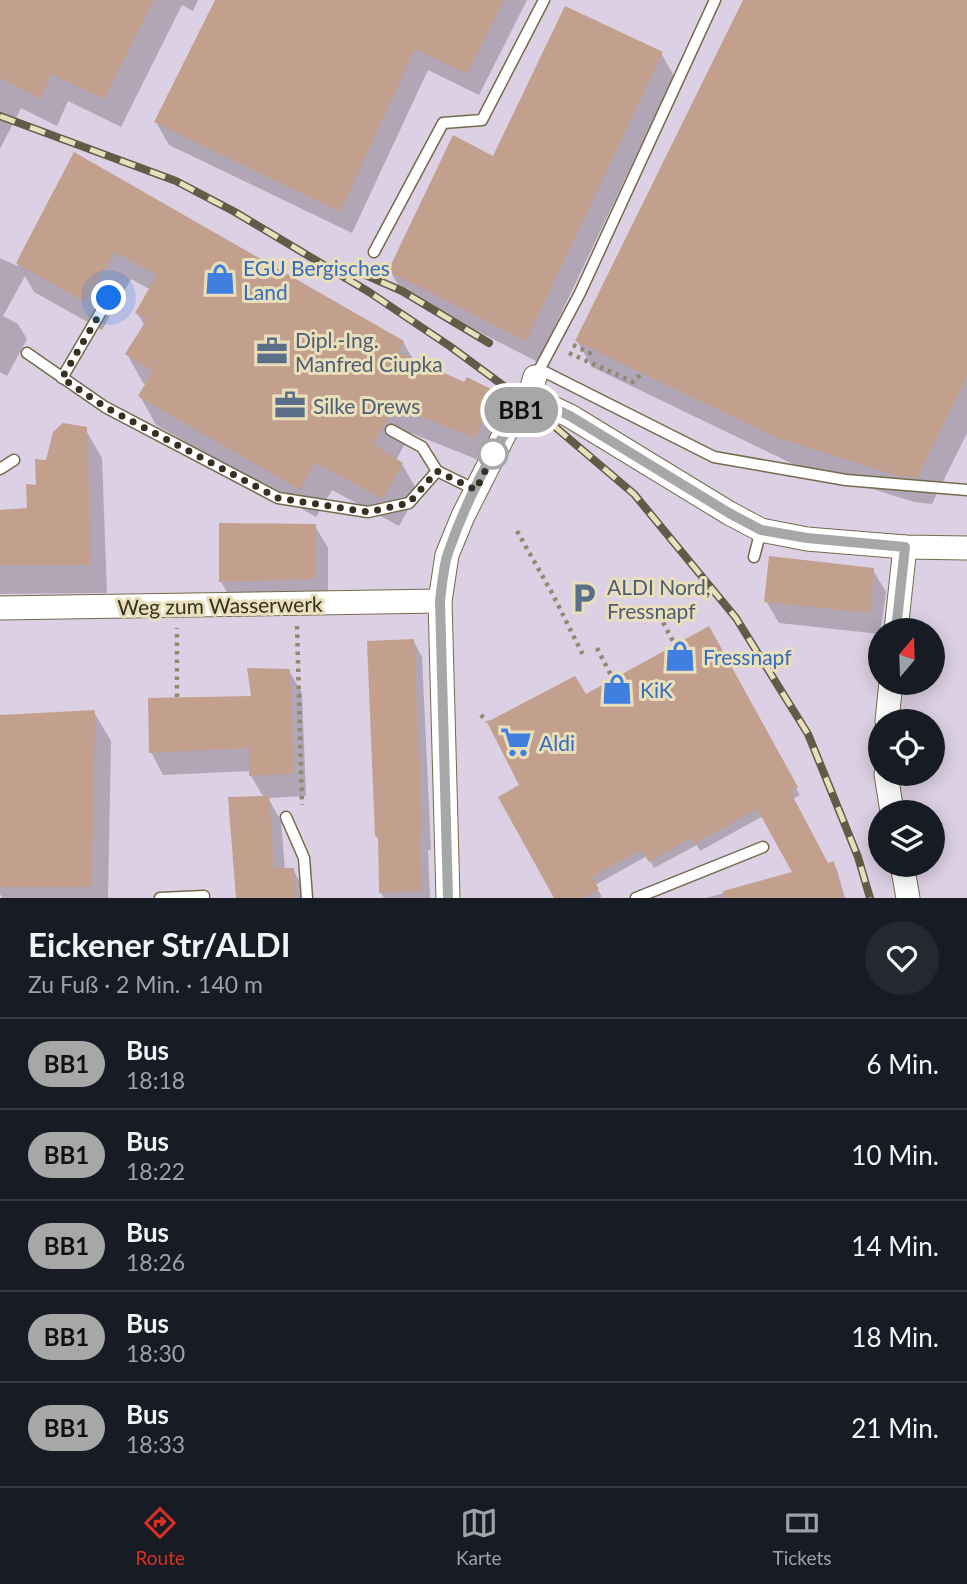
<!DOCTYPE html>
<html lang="de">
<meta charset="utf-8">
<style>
body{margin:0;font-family:Lato,sans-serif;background:#242831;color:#f1f3f6;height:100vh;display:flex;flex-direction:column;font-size:26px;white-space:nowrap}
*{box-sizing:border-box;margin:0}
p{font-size:23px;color:#9ea1a6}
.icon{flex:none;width:38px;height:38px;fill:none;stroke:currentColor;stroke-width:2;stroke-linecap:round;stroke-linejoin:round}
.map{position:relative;height:898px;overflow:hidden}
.panel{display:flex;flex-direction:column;background:#171b24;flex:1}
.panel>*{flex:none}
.badge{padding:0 14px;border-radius:23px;font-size:24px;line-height:46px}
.needle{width:46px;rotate:19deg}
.tools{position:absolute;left:868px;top:618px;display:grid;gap:14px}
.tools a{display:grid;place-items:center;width:77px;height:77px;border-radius:50%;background:#171b24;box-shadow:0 4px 18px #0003;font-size:35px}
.you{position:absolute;width:35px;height:35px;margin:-18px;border:5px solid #fff;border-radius:50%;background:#1a73e8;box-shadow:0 0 0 10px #1a73e833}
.map>.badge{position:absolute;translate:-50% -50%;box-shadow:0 0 0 4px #fff}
.round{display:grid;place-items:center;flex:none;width:74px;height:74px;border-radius:37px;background:#242831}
.overview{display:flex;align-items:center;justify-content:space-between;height:119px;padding:0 28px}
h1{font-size:33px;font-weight:700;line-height:52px}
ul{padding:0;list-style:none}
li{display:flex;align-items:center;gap:21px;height:91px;padding:0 28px;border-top:2px solid #363941}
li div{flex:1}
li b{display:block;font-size:26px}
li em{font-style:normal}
li .badge{min-width:77px;font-weight:700;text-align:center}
.tabs{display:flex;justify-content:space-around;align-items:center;height:98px;border-top:2px solid #363941;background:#171b24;font-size:19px;color:#9ea1a6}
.tabs a{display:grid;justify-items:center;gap:4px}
.tabs .on{color:#d93025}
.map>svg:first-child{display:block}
.industrial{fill:#dcd0e4;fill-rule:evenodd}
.shadow{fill:#0003}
.building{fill:#c3a08e}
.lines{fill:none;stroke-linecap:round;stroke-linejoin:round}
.service-casing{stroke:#756b4b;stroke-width:13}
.minor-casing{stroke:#756b4b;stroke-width:25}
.path{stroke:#90886f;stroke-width:4.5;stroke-dasharray:3.5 5;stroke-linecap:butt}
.service{stroke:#fff;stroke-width:10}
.minor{stroke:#fff;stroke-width:23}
.rail-casing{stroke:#615b47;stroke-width:8}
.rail{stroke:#eadfbb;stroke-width:5;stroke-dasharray:16;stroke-linecap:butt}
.line-casing{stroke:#fff;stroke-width:16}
.line{stroke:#a7a7a8;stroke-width:10}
.walk{stroke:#363123;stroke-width:7;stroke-dasharray:0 12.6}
.stop-dot{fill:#fff;stroke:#a7a7a8;stroke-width:3.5}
.labels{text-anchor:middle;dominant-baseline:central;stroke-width:6;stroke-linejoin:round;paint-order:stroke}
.shop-label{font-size:21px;fill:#366cbe;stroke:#eadfbb;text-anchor:start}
.service-label{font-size:21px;fill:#4e5e75;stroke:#eadfbb;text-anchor:start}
.street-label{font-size:21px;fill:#363123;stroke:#eadfbb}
</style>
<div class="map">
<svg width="967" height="898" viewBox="0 0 967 898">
<rect width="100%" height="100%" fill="#eadfbb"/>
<path class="industrial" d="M0 0H967V898H0ZM880 630H933V682H880ZM880 721H933V774H880ZM880 812H933V864H880Z"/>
<g class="shadow">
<polygon points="0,0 198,0 193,11 182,5 121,127 68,101 57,126 21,108 0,149"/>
<polygon points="217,0 527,0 479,95 428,70 352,233 169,145 156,122"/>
<polygon points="745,0 967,0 967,433 932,504 914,502 793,464 592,367 577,341"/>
<polygon points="661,53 674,76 538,362 403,293 390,271 494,158"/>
<polygon points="75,155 403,342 414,361 465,385 494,392 510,421 491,465 411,433 396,460 402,464 418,492 399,526 332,490 316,517 156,425 140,396 147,385 143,383 127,354 145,326 137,313 151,290 131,279 102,330 34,292 25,276 3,316 18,324 27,339 7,376 0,372 0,258 17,266"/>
<polygon points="85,429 102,458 107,593 0,594 0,511 29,510 38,487"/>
<polygon points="315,526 328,548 328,601 234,604 221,582"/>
<polygon points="873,570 886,592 880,634 779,623 766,601"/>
<polygon points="708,629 800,795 793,799 828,865 833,863 837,870 845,898 706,898 794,873 763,816 700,851 697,845 654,868 647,856 595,885 602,897 599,898 556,898 522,785 585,697"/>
<polygon points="413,640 422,657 431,850 428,850 430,898 384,898 381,893 379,841 376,836"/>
<polygon points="289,671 302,693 306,796 268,798 281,821 285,870 293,869 305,892 306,898 238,898 264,798 251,776 251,771 163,775 151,752 253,698"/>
<polygon points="94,712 111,741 108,898 2,898 0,894 0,758"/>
</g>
<g class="building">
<polygon points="0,0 154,0 104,99 51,74 40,99 0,78"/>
<polygon points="215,0 504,0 467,74 415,49 340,212 154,122"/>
<polygon points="743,0 967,0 967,377 917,478 898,476 777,438 575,341"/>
<polygon points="565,6 663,52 526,341 388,271 453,135 493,156"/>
<polygon points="74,152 404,341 398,352 464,382 467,377 495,391 475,438 395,406 373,444 403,463 383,499 315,463 300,490 138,396 153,371 125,354 147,319 135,313 157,275 115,252 85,302 16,263"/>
<polygon points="63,423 87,427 91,565 0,565 0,510 27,508 26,484 36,485 35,459 46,460 53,432"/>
<polygon points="219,523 316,524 316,579 219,582"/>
<polygon points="769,556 874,568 870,613 764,602"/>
<polygon points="709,626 798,787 790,791 828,863 834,861 844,898 724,898 723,891 792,872 757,809 694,844 691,838 649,862 641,850 592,877 599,889 583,898 554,898 498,797 519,785 487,722 575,676 586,694"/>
<polygon points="414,639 422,834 419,834 422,891 379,893 378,836 375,836 367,641"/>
<polygon points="247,668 290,669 294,774 249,776 249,748 149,753 148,698 251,696"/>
<polygon points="95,710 92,887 0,887 0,715"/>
<polygon points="269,796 274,868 294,868 295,898 236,898 228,797"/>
</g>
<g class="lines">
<defs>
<g id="service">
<polyline points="374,252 443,123 482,120 544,0"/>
<polyline points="27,353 105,407 278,498 368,512 409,503 437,471 476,490"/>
<polyline points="539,369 714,457 846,480 967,490"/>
<polyline points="537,374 580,293 715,0"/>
<polyline points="62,378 109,298"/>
<polyline points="391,430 422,447 437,471"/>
<polyline points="0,469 14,460"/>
<polyline points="754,557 761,530"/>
<polyline points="286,817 304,858 307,898"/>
<polyline points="160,898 204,896"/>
<polyline points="636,898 763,847"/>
</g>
<g id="minor">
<polyline points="527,403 547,405 570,416 729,513 761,530 807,539 905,547 967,548"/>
<polyline points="0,608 440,601"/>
<polyline points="896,630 905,547"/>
<polyline points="887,721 891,682"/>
<polyline points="886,774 892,812"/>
<polyline points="902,864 908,898"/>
<polyline points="448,898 440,601 447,555 463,516 509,425 527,403 535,377"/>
</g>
</defs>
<use href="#service" class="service-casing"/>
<use href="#minor" class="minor-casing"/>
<g class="path">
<polyline points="573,345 590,353 592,348"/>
<polyline points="569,353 633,382 642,373"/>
<polyline points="517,531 552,593 583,655"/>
<polyline points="659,615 675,645"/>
<polyline points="297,626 302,805"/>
<polyline points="597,648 613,679"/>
<polyline points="177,697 177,628"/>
<polyline points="481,715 487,722"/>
</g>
<use href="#service" class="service"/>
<use href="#minor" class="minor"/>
<defs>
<g id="rail">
<polyline points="0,116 176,181 235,212 369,292 451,347 527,403 634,494 736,618 808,734 858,857 870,898"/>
<polyline points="352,269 402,291 489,343"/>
</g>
</defs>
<use href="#rail" class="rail-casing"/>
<use href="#rail" class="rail"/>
</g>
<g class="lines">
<defs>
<path id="line" d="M448 898 440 601C442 585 443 568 448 553 465 504 494 443 527 403L547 405 570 416 729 513 761 530 807 538 905 547 896 630"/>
</defs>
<use href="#line" class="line-casing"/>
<use href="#line" class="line"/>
<polyline class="walk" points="109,298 62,378 105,407 278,498 368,512 409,503 437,471 476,490 493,454"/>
</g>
<defs>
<symbol id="shop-bare" viewBox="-9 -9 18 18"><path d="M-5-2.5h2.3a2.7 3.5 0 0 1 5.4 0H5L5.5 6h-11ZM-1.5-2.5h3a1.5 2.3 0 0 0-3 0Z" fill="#3f7fe0" stroke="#eadfbb" stroke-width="2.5" paint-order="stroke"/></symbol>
<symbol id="office-bare" viewBox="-9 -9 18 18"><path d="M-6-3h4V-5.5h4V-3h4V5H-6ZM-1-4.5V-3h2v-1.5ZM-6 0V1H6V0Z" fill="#5c6f8a" stroke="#eadfbb" stroke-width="2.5" paint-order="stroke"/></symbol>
<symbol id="parking-bare" viewBox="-9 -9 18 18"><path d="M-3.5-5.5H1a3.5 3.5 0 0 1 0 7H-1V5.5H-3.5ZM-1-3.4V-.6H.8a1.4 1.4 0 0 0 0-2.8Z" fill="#5c6f8a" stroke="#eadfbb" stroke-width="2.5" paint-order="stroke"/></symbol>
<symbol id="supermarket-bare" viewBox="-9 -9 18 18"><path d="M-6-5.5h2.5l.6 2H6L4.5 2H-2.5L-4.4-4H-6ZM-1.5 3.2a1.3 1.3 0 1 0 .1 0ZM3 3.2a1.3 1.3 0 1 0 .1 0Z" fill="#3f7fe0" stroke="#eadfbb" stroke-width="2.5" paint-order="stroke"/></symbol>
</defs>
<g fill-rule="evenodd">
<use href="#shop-bare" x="198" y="257" width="44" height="44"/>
<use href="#office-bare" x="250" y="329" width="44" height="44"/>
<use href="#office-bare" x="268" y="383" width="44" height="44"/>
<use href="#parking-bare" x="562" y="576" width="44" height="44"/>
<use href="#shop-bare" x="658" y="634" width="44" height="44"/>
<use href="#shop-bare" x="595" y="667" width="44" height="44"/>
<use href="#supermarket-bare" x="494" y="720" width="44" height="44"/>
</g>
<circle class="stop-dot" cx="493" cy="454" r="14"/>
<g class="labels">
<g class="shop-label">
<text x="243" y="267">EGU Bergisches<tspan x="243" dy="24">Land</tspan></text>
<text x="703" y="656">Fressnapf</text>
<text x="640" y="689">KiK</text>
<text x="539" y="742">Aldi</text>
</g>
<g class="service-label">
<text x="295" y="339">Dipl.-Ing.<tspan x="295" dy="24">Manfred Ciupka</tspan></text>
<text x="313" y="405">Silke Drews</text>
<text x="607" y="586">ALDI Nord,<tspan x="607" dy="24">Fressnapf</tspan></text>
</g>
<g class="street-label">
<text transform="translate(220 605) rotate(-1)">Weg zum Wasserwerk</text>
</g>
</g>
</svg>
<div class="tools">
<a><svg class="needle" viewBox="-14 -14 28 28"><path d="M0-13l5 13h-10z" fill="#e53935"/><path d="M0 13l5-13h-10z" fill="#9ea1a6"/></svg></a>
<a><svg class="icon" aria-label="locate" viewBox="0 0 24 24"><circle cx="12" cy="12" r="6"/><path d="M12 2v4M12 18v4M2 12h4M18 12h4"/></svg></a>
<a><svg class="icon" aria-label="layers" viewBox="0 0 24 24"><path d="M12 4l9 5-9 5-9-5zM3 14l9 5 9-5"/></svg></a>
</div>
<div class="you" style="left:109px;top:298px"></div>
<b class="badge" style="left:521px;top:410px;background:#a7a7a8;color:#111">BB1</b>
</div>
<section class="panel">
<div class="overview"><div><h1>Eickener Str/ALDI</h1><p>Zu Fuß · 2 Min. · 140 m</p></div><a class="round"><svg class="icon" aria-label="heart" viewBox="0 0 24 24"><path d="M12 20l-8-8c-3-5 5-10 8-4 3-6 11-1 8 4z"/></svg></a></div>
<ul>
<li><span class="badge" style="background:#a7a7a8;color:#111">BB1</span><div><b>Bus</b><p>18:18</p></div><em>6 Min.</em></li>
<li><span class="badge" style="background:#a7a7a8;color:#111">BB1</span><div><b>Bus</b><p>18:22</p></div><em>10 Min.</em></li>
<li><span class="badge" style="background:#a7a7a8;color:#111">BB1</span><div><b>Bus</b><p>18:26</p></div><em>14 Min.</em></li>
<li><span class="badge" style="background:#a7a7a8;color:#111">BB1</span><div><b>Bus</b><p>18:30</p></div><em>18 Min.</em></li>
<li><span class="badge" style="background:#a7a7a8;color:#111">BB1</span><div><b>Bus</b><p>18:33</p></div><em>21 Min.</em></li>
</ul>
</section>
<nav class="tabs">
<a class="on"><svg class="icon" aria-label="directions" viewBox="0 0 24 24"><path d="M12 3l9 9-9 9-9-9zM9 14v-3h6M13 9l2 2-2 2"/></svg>Route</a>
<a><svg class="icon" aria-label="map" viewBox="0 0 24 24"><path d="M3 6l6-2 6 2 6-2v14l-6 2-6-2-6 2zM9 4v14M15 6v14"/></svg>Karte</a>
<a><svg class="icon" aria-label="tickets" viewBox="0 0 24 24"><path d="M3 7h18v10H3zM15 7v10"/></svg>Tickets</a>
</nav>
